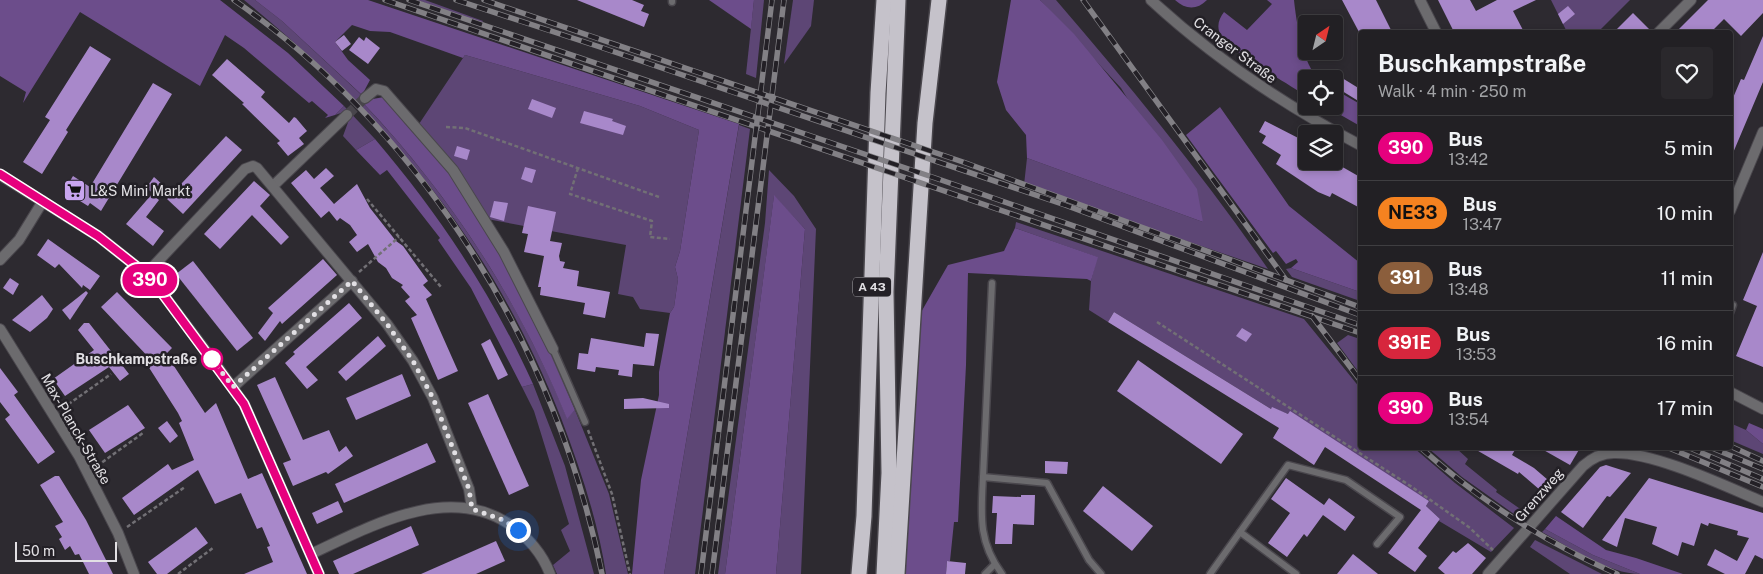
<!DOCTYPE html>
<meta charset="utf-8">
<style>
body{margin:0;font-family:"Public Sans",sans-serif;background:#2a282c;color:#f1f3f6;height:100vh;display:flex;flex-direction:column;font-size:19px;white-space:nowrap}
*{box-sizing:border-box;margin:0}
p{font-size:16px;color:#a2a3a6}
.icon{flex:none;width:28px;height:28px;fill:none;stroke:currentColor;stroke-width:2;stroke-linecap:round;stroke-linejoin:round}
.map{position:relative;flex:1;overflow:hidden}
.drawer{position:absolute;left:1358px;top:30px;width:375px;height:420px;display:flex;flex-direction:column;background:#222024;border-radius:5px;box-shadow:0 2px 8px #0003,0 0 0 1px #3f3e41}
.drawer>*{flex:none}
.badge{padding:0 10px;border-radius:16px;font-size:18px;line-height:32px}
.needle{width:32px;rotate:35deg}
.tools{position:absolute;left:1298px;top:15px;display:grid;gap:10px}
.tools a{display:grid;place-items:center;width:45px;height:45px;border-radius:5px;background:#222024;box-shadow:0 2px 8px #0003,0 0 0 1px #3f3e41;font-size:25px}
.scale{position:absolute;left:15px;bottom:12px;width:102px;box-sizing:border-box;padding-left:5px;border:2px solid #e2e0e4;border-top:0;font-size:14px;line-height:18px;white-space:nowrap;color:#e2e0e4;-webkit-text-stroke:4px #232026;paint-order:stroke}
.you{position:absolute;width:25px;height:25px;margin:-12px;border:4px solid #fff;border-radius:50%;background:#1a73e8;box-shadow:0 0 0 8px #1a73e833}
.map>.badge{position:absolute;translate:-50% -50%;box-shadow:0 0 0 2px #fff}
.round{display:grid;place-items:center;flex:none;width:52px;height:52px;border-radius:5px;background:#2a282c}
.overview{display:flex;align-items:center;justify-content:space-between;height:85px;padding:0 20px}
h1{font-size:24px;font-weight:700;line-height:38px}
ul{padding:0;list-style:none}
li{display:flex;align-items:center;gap:15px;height:65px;padding:0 20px;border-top:1px solid #3f3e41}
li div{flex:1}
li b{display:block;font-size:19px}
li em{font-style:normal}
li .badge{min-width:55px;font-weight:700;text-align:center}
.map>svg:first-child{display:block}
.green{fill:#5d4675}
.forest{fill:#6c4d8b}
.building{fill:#a888ca}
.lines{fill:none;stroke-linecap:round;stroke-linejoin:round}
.minor-tunnel{stroke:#48454b;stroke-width:10;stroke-dasharray:10 5;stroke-linecap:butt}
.service-casing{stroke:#4a474d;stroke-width:9}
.minor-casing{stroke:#4a474d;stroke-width:12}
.tertiary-casing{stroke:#4a474d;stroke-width:12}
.motorway-casing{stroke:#4a474d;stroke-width:18}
.path{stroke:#727075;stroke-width:2.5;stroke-dasharray:4 2.5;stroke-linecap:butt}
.service{stroke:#6c6b6e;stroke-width:6}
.minor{stroke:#6c6b6e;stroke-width:10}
.tertiary{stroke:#6c6b6e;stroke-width:10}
.motorway{stroke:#c5c2ca;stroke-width:15}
.rail-casing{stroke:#828085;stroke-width:5.5}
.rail{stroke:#232026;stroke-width:4;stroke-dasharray:11;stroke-linecap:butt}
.line-casing{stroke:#fff;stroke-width:11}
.line{stroke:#e6007e;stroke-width:8}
.walk{stroke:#e2e0e4;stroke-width:5;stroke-dasharray:0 9}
.stop-dot{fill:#fff;stroke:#e6007e;stroke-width:2.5}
.labels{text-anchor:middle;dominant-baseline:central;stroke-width:5;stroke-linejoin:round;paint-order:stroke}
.shield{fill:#232026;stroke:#a9a6ab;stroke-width:1}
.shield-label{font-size:12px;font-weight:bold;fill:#e2e0e4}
.street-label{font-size:14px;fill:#e2e0e4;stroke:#232026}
.poi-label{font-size:14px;fill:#e2e0e4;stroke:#232026;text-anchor:start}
.stop-label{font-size:14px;font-weight:bold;fill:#e2e0e4;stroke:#232026;text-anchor:end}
</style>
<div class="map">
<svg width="1763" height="574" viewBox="0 0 1763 574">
<rect width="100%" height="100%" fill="#2d2a30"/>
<g class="green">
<path d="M244 0H255L282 21 367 100 364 104C451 196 519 301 567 418L575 410 609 494 628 574H606C598 521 580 468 561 418 492 243 389 118 244 0Z"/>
<polygon points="417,0 425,0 483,21 482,23"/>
<polygon points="754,0 764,0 756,78 746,74"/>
<polygon points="793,0 814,0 811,26 784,64"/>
<path d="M1040 0H1056C1131 87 1203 175 1268 269L1024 185 1027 158 1203 222 1121 88Z"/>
<polygon points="1551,0 1630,0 1598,32 1567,32"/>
<polygon points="465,55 640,106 699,130 680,251 675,267 678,279 674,307 670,313 640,309 633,297 618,294 626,245 487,219 486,213 455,168 419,124"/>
<polygon points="344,106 375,139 356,150 343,136 350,117 344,112 335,115"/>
<polygon points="739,125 750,129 695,574 664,574"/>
<polygon points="769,170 794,196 816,229 801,574 776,574 805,229 774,196 725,574 718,574 765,223"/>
<polygon points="1016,222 1304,319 1360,388 1360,448 1414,448 1455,483 1514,528 1491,552 1439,521 1440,519 1426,506 1429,501 1288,414 1272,408 1271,409 1114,312 1108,322 1089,310 1091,281 1097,257 1015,228"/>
<polygon points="1291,268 1360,292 1360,301 1292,277 1286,269"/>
<polygon points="1348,335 1360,339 1360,374 1337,343"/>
<polygon points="533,384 565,466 594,574 557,574 553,565 570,551 561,530 569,524 534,411 522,387"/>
<polygon points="1730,423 1746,430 1763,444 1763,454 1730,440"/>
<polygon points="1428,448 1456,448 1468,459 1465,464 1497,490 1496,492 1526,513 1521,519 1462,477"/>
<path d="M1545 529 1593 555 1640 574C1609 574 1569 547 1542 532Z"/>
<polygon points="1535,540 1602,574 1570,574 1530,547"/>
</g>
<g class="forest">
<polygon points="0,0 220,0 288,53 344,106 335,115 325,118 328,115 312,101 309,103 244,48 225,35 200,86 80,12 23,103 26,92 0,76"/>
<polygon points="255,0 368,0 739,124 664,574 632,574 641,480 659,395 659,372 670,313 674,307 678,279 675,267 680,251 699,130 640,106 465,55 463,58 390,32 370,31 352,25 335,42 348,60 370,80 362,95 282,21"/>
<polygon points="709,0 754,0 751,29"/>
<polygon points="1011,0 1040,0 1074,34 1162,140 1197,189 1203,222 1027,158 1026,135 1006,110 997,82"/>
<path d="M1175 0H1207C1197 10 1186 10 1175 0Z"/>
<path d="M1267 0H1294C1296 20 1303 66 1319 79H1306V96C1290 85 1230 51 1222 37 1216 28 1218 20 1224 12L1247 30 1272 4Z"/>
<polygon points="1334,89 1360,104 1360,126 1325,106 1334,106"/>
<path d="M384 97 451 174 509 267 538 322 575 410 567 419C519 301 451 196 364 104L367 100Z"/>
<polygon points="1220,107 1289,206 1360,263 1360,292 1291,268 1298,262 1296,259 1286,264 1276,251 1273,253 1186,135"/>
<path d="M375 139C439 214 492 294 533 384L522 387 471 288 438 240 440 238 387 170 380 175 356 150Z"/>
<polygon points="774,195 805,229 776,574 725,574"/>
<polygon points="1015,228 1098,257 1091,281 1087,279 968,273 966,365 958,522 954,522 950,561 947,561 946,574 901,574 920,314 948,265 1004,251"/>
<polygon points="1749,423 1763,429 1763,444 1746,430"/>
<polygon points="1556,516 1606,550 1636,558 1683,574 1640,574 1593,555 1545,529"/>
</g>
<g class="building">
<polygon points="577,0 632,0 644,5 641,11 649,14 644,27"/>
<polygon points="1342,0 1376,0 1392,32 1359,32"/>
<polygon points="1438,0 1470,0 1476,11 1497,0 1536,0 1513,11 1524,32 1454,32"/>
<polygon points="1708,0 1763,0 1763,13 1741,36 1724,19 1711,32 1676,32"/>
<polygon points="1568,6 1575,14 1563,24 1558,14"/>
<polygon points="1633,13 1652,32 1614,32"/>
<polygon points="344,35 351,44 342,51 335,42"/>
<polygon points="1763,36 1763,82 1730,160 1730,105 1741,79 1744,80"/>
<polygon points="359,37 364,41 366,37 380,48 368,64 349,50"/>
<polygon points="90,46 111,59 66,130 68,132 42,174 23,162 50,120 45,117"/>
<polygon points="227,59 265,92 261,97 289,123 294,117 296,118 307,131 299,138 304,144 288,156 277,143 280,141 242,104 244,103 212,75"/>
<polygon points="1334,73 1360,89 1360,102 1334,86"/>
<polygon points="153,83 172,94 101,211 90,203 88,206 64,191 73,176 90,187"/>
<polygon points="532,99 556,108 552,118 528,109"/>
<polygon points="584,111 613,119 612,121 626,126 623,135 580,123"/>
<polygon points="1265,121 1306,142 1306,161 1332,161 1360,177 1360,208 1332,193 1330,197 1318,192 1276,164 1281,155 1262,143 1266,136 1259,132"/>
<polygon points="226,136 242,150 183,214 167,199"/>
<polygon points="457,146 470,150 467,160 454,156"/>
<polygon points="525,167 536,170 532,183 521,179"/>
<polygon points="326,168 334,176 320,188 334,204 357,184 370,208 396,241 403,246 428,281 423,285 432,295 426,299 458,371 438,380 411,318 417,315 405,301 410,297 401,287 403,285 392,278 386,268 378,262 368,244 357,252 349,242 357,235 350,225 340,218 337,221 329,211 321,218 291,183 306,170 314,179"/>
<polygon points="154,177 164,186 157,196 146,188"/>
<polygon points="254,181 270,195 260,206 289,237 281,245 252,215 220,249 204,234"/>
<polygon points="152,194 159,200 146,217 164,231 153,246 126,224"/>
<polygon points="494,201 508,203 504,221 490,217"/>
<polygon points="528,206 556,212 550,241 562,243 559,256 560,261 565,262 563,268 579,271 577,286 610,292 605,318 583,314 585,303 540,295 541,287 538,287 544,256 524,252 528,234 522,233"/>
<polygon points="48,239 100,276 90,290 83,285 82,288 59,264 55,268 37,255"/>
<polygon points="1763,252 1763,367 1736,356 1757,306 1743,300"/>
<polygon points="323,259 337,275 282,324 280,321 265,341 258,333 273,313 268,308"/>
<polygon points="193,261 253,338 237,351 176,274"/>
<polygon points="10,278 19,284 13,295 3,288"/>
<polygon points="86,291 88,293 70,320 62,310"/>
<polygon points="117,292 172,348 166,354 205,413 216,403 248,479 262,473 307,574 244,574 273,562 267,547 270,546 262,527 257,529 241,493 215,504 198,470 134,515 122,498 168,464 172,470 194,460 179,423 182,421 178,413 148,366 153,362 101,307"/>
<polygon points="42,295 53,309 47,318 30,332 12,320"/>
<polygon points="349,303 362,318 306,367 318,380 307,389 285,363 295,354 293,352"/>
<polygon points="1114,312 1271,409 1272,407 1288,414 1290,411 1429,501 1426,506 1440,519 1418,548 1427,556 1415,572 1388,553 1421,510 1325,447 1314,465 1273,438 1279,428 1108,322"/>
<polygon points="84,323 89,323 129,374 120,381 109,367 65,396 53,379 94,350 78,330"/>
<polygon points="1242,328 1252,334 1246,342 1236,336"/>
<polygon points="646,333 659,334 654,366 633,364 632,377 618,375 619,370 596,367 595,372 577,369 579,353 588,354 591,338 644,347"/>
<polygon points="378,336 386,346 346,381 338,372"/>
<polygon points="490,339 508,375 498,380 481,344"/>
<polygon points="1138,360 1243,434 1221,464 1117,391"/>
<polygon points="0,368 18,392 14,395 55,452 38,464 5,419 10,415 0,402"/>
<polygon points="402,374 411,396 356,420 346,398"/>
<polygon points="275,377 303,440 329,430 339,452 346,446 353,456 328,474 326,472 293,486 283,463 291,460 257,385"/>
<polygon points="488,394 529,486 509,495 468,403"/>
<polygon points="643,398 669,404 669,408 624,409 624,399"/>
<polygon points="128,405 145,428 105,453 89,430"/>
<polygon points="167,421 178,436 170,443 158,428"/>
<polygon points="427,443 436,462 344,503 335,484"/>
<polygon points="1473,448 1516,448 1512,455 1534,468 1548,480 1540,490 1519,472 1518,474"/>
<polygon points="1540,448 1580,448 1570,465"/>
<polygon points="1045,461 1068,462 1067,474 1045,473"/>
<polygon points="1606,465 1631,473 1610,497 1607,496 1583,528 1561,512 1600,467"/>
<polygon points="55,476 59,476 86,520 113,574 89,574 79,554 75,555 70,546 65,550 59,539 62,537 55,526 63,522 40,485"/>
<polygon points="1286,478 1324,505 1329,498 1355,517 1345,531 1323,515 1307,537 1304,534 1287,557 1268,543 1290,513 1271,499"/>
<polygon points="1649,478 1763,513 1763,559 1755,555 1745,574 1725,574 1707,565 1715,549 1737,561 1749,538 1737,535 1738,531 1709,523 1708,526 1701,523 1694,546 1682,542 1678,556 1652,544 1657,527 1625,518 1617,547 1602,540"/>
<polygon points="1103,486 1153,526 1132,551 1083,511"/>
<polygon points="1021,495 1035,495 1034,525 1013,524 1012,544 995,544 997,513 992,513 993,496 1021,497"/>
<polygon points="338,501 343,512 317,524 312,513"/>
<polygon points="411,526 419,545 353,574 339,574 333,561"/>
<polygon points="196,527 208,543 167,574 157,574 148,562"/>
<polygon points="496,541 505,561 476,574 421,574"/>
<polygon points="1468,543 1486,558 1472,574 1445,574 1438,568 1453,551 1456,553"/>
<polygon points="1353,554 1378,574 1337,574"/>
<polygon points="947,561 966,563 965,574 946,574"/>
</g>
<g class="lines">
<polyline class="minor-tunnel" points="347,115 365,98"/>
<defs>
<g id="service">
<polyline points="672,2 672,0"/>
<polyline points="1730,313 1733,305"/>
<polyline points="553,349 585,422"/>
<polyline points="983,477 992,283"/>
<polyline points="985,574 995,564"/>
<path d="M1002 574C978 542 981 515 983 477L1047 483 1089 560 1101 574"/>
<polyline points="1210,574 1240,532"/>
<polyline points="1296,574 1240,532 1288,465 1346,480 1400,517 1377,544"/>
</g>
<g id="minor">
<polyline points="1420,0 1436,32"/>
<polyline points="1659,32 1691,0"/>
<polyline points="365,98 376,89 384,91 453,170 504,252 553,349"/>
<polyline points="0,175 98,236 146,274 162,293 212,359 244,404 319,574"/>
<polyline points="273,186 347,115"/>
<polyline points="1730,211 1763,132"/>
<polyline points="0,260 19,240 43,201"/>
<polyline points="146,274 245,169 253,166 257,168 387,324 413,361 433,398 469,489 472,509"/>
<polyline points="0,329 79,456 118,533 134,574"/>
<polyline points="233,387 352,281"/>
<path d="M311 554C369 527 447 483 509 524 528 537 542 553 550 574"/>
<path d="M1488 574 1583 466C1592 458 1602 453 1614 453 1654 452 1725 486 1763 502"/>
</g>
<g id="tertiary">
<path d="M1151 0C1214 58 1284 105 1360 145"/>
<polyline points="1730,392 1763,409"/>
</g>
<g id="motorway">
<polyline points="859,574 864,516 878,93 884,0"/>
<polyline points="884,574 889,473 886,292 898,0"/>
<polyline points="897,574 925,123 939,0"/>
</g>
</defs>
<use href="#service" class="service-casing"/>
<use href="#minor" class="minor-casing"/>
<use href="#tertiary" class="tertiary-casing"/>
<use href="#motorway" class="motorway-casing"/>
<g class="path">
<polyline points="446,127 465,128 659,197"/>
<polyline points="578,168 570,194 652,221 650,237 670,239"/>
<polyline points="367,199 441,287"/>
<polyline points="359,272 399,237"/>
<polyline points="1157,322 1412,487 1470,528 1493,550"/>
<polyline points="63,408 111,374"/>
<polyline points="588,430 612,494 630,574"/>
<polyline points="97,466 143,433"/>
<polyline points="127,527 185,487"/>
<polyline points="178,574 213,548"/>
</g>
<use href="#service" class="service"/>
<use href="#minor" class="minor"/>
<use href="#tertiary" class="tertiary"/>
<use href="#motorway" class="motorway"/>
<defs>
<g id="rail">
<path d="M234 0C424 133 556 348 602 574"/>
<polyline points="385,0 1360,333"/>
<polyline points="409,0 944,181 1360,325"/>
<polyline points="456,0 603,48 1065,205 1360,315"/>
<polyline points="484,0 963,162 1360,307"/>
<polyline points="1083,0 1286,280"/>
<polyline points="1312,316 1360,380"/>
<polyline points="1730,446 1763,461"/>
<path d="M1421 448C1480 501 1545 542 1617 574"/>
<polyline points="1669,448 1763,487"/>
<polyline points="1690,448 1763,479"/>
<polyline points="1712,448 1763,469"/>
<polyline points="701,574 772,0"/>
<polyline points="712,574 784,0"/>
</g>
</defs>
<use href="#rail" class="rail-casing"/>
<use href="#rail" class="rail"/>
</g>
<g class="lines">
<defs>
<polyline id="line" points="0,174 98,236 146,274 162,293 244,404 319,574"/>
</defs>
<use href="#line" class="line-casing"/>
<use href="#line" class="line"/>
<polyline class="walk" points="212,359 233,387 352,281 387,324 413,361 433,398 469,489 472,509 503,520 518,530"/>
</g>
<defs>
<symbol id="supermarket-square" viewBox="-11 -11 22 22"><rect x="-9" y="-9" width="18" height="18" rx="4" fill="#c8a5ef" stroke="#232026"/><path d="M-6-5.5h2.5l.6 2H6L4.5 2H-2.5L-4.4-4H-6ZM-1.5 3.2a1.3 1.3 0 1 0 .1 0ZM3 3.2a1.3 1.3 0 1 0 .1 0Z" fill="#111"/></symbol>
</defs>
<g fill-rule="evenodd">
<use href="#supermarket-square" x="62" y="178" width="25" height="25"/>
</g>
<circle class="stop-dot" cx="212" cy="359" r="10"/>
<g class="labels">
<rect class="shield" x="853" y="277.5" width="38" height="19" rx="4"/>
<g class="shield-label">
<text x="872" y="287">A 43</text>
</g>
<g class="street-label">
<text transform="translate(1235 50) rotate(37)">Cranger Straße</text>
<text transform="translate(76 429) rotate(60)">Max-Planck-Straße</text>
<text transform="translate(1539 495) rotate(-49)">Grenzweg</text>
</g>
<g class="poi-label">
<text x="90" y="191">L&amp;S Mini Markt</text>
</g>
<g class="stop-label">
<text x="197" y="359">Buschkampstraße</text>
</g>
</g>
</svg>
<div class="tools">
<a><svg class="needle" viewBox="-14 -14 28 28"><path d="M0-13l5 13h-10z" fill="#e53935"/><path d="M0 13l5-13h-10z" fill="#a2a3a6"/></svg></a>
<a><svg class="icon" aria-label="locate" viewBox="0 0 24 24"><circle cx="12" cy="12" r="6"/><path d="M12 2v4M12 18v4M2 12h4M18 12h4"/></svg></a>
<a><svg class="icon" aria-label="layers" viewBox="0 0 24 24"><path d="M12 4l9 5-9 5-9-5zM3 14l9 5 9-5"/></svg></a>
</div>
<div class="scale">50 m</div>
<div class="you" style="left:518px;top:530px"></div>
<b class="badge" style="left:150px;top:280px;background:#e6007e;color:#fff">390</b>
<section class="drawer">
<div class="overview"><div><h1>Buschkampstraße</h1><p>Walk · 4 min · 250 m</p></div><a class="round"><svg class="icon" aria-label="heart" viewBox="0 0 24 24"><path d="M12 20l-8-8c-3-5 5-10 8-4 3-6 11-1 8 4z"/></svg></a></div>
<ul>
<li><span class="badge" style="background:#e6007e;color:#fff">390</span><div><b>Bus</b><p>13:42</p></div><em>5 min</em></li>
<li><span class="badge" style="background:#f58220;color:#111">NE33</span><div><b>Bus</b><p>13:47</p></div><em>10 min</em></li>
<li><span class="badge" style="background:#8b5e3c;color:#fff">391</span><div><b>Bus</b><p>13:48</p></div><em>11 min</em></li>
<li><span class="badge" style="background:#d7263d;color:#fff">391E</span><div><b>Bus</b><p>13:53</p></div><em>16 min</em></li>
<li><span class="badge" style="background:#e6007e;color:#fff">390</span><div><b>Bus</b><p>13:54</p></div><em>17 min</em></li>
</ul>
</section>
</div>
